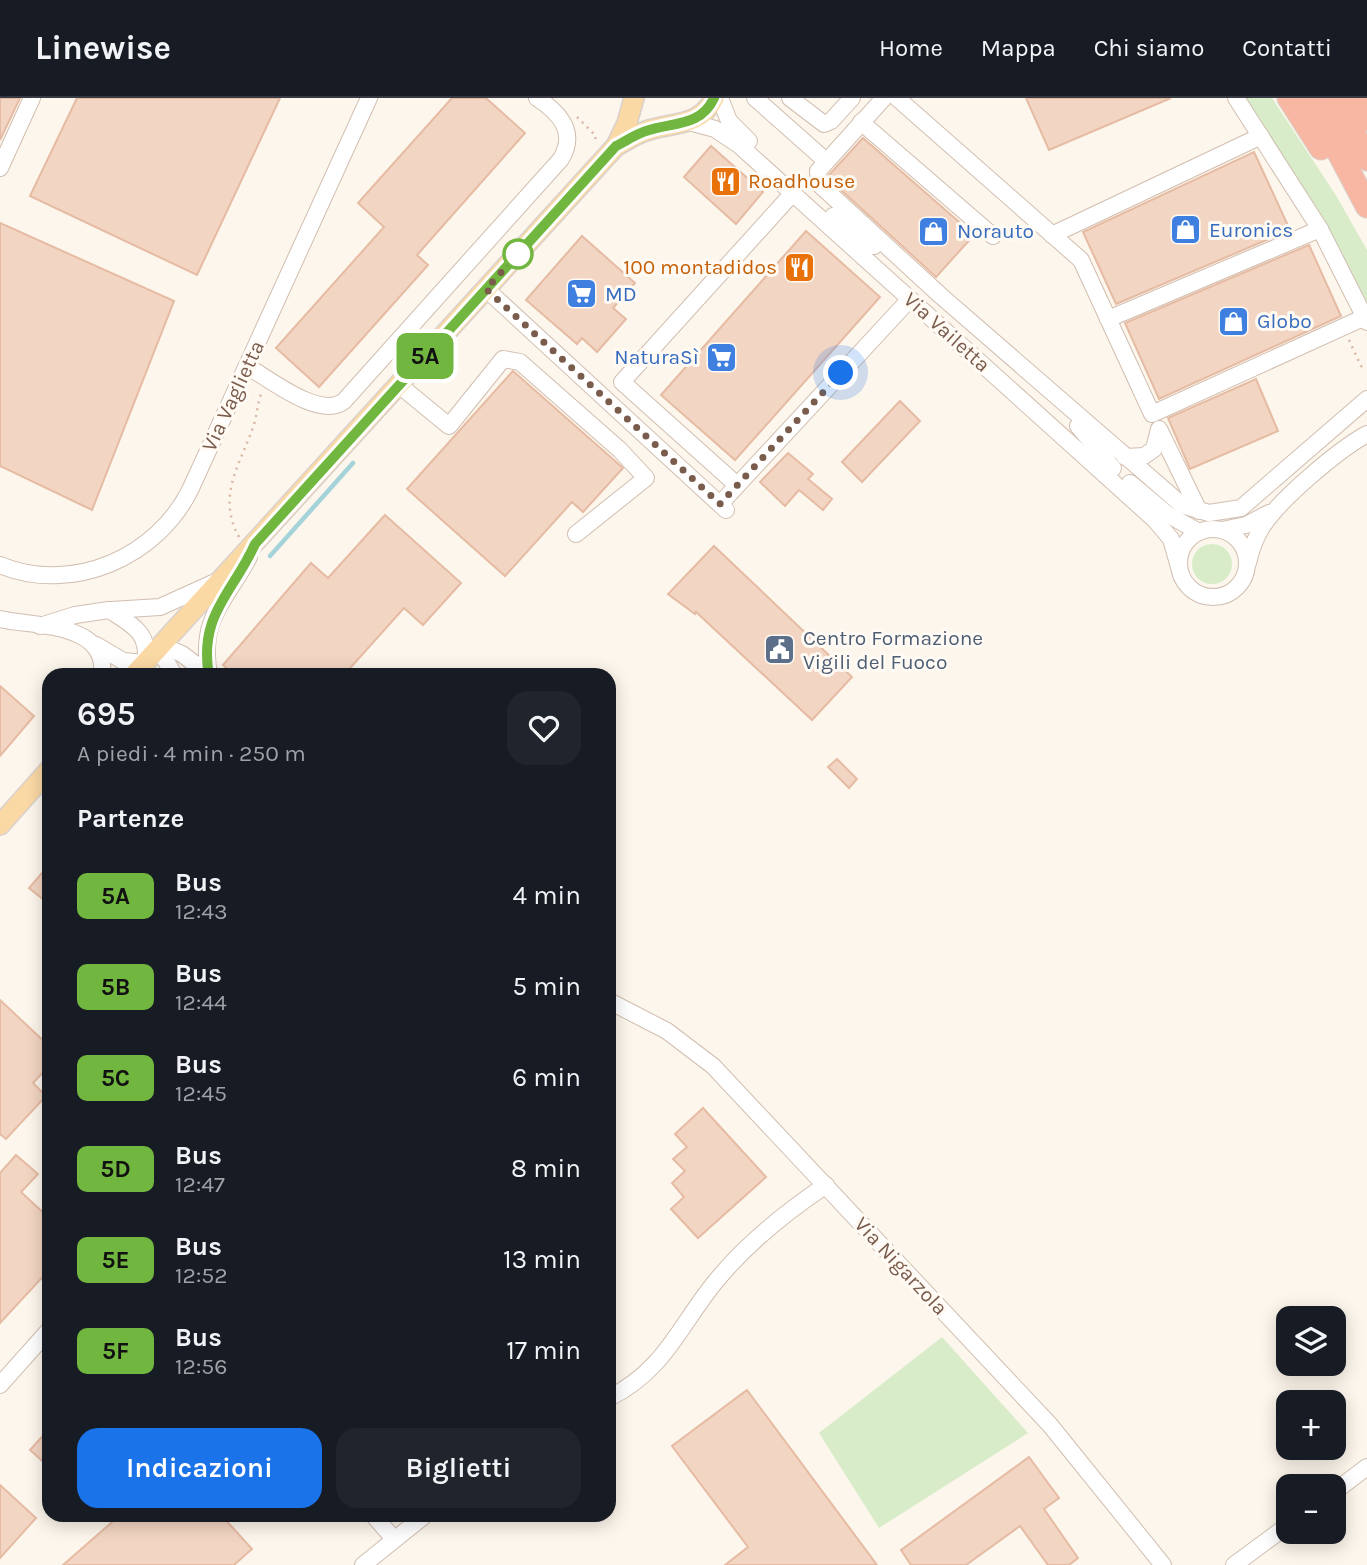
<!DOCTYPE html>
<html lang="it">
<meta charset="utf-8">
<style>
body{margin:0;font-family:Karla,sans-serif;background:#20242c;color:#f1f3f6;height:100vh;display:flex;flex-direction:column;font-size:26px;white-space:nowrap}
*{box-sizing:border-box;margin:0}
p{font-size:23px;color:#9ea1a6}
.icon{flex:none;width:38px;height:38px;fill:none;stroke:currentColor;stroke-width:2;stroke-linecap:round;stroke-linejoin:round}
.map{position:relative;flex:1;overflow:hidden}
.drawer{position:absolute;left:42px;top:570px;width:574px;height:854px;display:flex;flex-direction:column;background:#171b24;border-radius:21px;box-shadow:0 4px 18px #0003}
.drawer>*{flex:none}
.badge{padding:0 14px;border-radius:10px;font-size:24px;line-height:46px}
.tools{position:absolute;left:1276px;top:1208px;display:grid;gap:14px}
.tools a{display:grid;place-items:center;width:70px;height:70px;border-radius:14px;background:#171b24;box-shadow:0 4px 18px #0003;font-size:35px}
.you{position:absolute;width:35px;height:35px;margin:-18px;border:5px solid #fff;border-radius:50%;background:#1a73e8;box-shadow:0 0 0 10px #1a73e833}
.map>.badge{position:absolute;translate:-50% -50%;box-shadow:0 0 0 4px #fff}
h2{padding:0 35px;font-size:26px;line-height:63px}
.round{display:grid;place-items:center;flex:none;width:74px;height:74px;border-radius:21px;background:#20242c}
.summary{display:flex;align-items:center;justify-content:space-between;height:119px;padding:0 35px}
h1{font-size:33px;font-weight:600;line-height:52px}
.primary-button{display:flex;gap:14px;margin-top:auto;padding:14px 35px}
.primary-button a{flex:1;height:80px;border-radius:21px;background:#1a73e8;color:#fff;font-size:28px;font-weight:600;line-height:80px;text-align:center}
.primary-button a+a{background:#20242c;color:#f1f3f6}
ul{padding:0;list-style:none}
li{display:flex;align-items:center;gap:21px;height:91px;padding:0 35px}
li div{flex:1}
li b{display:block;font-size:26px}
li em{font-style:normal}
li .badge{min-width:77px;font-weight:700;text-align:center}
header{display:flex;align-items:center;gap:42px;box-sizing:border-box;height:98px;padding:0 35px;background:#171b24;border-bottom:2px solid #363941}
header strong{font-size:33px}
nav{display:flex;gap:38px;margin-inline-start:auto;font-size:24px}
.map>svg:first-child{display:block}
.green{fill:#d8ecc9}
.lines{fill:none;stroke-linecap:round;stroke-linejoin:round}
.stream{stroke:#a5d3da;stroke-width:4.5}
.building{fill:#f3d5c3;stroke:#e6bba3;stroke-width:2}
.minor-casing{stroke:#d1beb0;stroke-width:18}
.major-casing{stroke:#dad1cd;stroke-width:22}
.highway-casing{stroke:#dad1cd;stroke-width:25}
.path{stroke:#d9b8a5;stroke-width:2.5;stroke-dasharray:2 5;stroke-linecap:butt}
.minor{stroke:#fff;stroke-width:16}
.major{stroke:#fbd9a5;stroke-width:19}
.highway{stroke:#f7b7a3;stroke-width:23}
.line-casing{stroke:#fff;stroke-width:16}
.line{stroke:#71b73f;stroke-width:10}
.walk{stroke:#7a5c4d;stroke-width:7;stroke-dasharray:0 12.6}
.stop-dot{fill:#fff;stroke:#71b73f;stroke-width:3.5}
.labels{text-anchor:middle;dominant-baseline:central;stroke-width:6;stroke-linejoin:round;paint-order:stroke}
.food-label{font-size:21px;fill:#c56008;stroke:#fffaf3;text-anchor:start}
.shop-label{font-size:21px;fill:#366cbe;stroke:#fffaf3;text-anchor:start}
.street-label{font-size:21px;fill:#7a5c4d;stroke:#fffaf3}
.service-label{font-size:21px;fill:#4e5e75;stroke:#fffaf3;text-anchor:start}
</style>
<header>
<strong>Linewise</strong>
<nav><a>Home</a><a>Mappa</a><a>Chi siamo</a><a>Contatti</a></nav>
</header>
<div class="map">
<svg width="1367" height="1467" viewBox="0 0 1367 1467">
<rect width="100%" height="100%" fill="#fdf6ec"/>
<g class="green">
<polygon points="1241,0 1272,0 1337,99 1367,152 1367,214"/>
<circle cx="1212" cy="466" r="20"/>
<polygon points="942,1239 1028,1335 879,1430 819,1335"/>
</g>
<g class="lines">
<polyline class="stream" points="270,458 353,365"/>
</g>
<g class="building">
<polygon points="0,0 20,0 0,42"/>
<polygon points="77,0 280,0 197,177 30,98"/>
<polygon points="452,0 486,0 525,35 417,157 428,167 319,289 276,250 384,129 358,105"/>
<polygon points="1026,0 1171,0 1049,52"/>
<polygon points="863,40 974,137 936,179 829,81 829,77"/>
<polygon points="711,48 763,94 736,126 684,79"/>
<polygon points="1254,54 1290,132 1116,206 1083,134"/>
<polygon points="0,125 174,203 92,412 0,368"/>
<polygon points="806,133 880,199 735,362 661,297"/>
<polygon points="582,138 635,185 613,210 626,221 597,254 582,240 577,246 526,202"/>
<polygon points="1309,147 1341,218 1159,301 1125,225"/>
<polygon points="513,273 623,370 583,414 572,404 505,478 407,391"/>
<polygon points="1256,281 1278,333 1190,371 1168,320"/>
<polygon points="900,303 920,323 862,384 842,364"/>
<polygon points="788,355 813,376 808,381 832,401 823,412 799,392 785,408 760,384"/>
<polygon points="385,417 461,485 423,527 404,510 343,578 235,578 223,567 311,465 328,480"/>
<polygon points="714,448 852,579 812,622 696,514 695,516 668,496"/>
<polygon points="0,588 34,618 0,658"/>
<polygon points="837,661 857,681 849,690 828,669"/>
<polygon points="49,767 49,806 29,790"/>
<polygon points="0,902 49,948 49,968 33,985 46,998 6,1041 0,1036"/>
<polygon points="703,1010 766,1079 698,1140 671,1111 684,1099 672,1085 685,1073 673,1061 687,1049 675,1036"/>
<polygon points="16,1057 38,1076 21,1094 49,1120 49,1172 0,1225 0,1075"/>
<polygon points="747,1292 877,1467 725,1467 748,1449 672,1348"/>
<polygon points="49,1331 49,1369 30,1352"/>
<polygon points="1029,1359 1059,1400 1044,1411 1078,1460 1069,1467 1048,1467 1020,1428 966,1467 911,1467 901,1452"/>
<polygon points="0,1387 36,1420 0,1460"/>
<polygon points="119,1418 222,1418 252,1451 234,1467 63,1467"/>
</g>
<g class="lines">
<defs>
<g id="minor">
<polyline points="720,0 729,23 749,43"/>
<polyline points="755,0 826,63"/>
<polyline points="790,0 824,26 831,23 852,0"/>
<polyline points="884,0 818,73 819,86 941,198 1182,407 1209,415 1241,410 1367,301"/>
<polyline points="897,0 1081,162 1152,316 1365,219"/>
<polyline points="1236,0 1320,131 1367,224"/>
<polyline points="689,24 715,31 739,47 1155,422 1171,441 1179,469"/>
<polyline points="861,24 993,138"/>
<polyline points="0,70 32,0"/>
<polyline points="833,118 874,148"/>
<polyline points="1052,137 1261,38"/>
<polyline points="486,191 726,412"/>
<polyline points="1108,221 1320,131"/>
<path d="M247 268C269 281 321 322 344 303L561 61C577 34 560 15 537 0"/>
<polyline points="399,287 449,328 503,261 520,264 620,352 646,380 576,436"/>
<polyline points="1078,328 1113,370"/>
<polyline points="1160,333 1199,413"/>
<polyline points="1125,359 1144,358 1154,351 1159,331"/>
<polyline points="1130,385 1167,416 1199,434"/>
<polyline points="737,387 622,284 793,95"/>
<polyline points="720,406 910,201"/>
<circle cx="1213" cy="465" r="34"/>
<polyline points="1222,432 1246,427 1269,415"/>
<path d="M1248 465C1251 452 1255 440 1262 429 1280 401 1338 352 1367 336"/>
<path d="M0 467C72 497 158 459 191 390L369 0"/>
<polyline points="111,512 160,509 213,485"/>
<path d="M0 521C36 529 108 524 102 578"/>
<path d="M40 528 75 517 109 512C131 526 151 535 145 565L123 563 96 547"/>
<polyline points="161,547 182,556 208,576"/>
<polyline points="161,547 164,560 175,578"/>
<path d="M209 578C199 518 225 505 249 459"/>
<polyline points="609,903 667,933 713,968 1050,1327 1163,1467"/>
<polyline points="0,1287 49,1232"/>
<path d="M609 1300C665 1272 679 1228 716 1183 747 1145 786 1114 826 1087"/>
<polyline points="1334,1394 1367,1369"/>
<polyline points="374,1418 394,1441"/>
<polyline points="363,1467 424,1418"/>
<polyline points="1234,1467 1288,1427"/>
</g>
<g id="major">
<path d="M616 48C626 43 636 36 646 33 672 24 701 29 714 0"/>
<polyline points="133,578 616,48 627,25 634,0"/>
<polyline points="0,727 49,672"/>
</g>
<g id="highway">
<polyline points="1289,0 1321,50"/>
<polyline points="1310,0 1367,108"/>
<polyline points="1335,0 1367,61"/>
<polyline points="1358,0 1367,21"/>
</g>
</defs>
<use href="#minor" class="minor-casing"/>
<use href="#major" class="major-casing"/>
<use href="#highway" class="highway-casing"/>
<g class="path">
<polyline points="577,19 596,38 594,46"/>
<polyline points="1349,242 1361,268 1367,269"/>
<path d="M239 439C215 396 243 363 255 323 257 314 258 305 261 296"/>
</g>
<use href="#minor" class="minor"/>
<use href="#major" class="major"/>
<use href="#highway" class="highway"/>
</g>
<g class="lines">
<defs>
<path id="line" d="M209 578C198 517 233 495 255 446L616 48C626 43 636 36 646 33 672 24 701 29 714 0"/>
</defs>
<use href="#line" class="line-casing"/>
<use href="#line" class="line"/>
<polyline class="walk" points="518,156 486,191 720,406 841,275"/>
</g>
<defs>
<symbol id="restaurant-square" viewBox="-11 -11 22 22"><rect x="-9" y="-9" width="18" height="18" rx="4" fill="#e8710a" stroke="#fffaf3"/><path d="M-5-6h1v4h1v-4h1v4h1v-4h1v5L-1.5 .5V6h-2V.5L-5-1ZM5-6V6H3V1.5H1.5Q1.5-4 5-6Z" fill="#fff"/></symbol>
<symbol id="shop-square" viewBox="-11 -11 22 22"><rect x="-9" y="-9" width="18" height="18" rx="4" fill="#3f7fe0" stroke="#fffaf3"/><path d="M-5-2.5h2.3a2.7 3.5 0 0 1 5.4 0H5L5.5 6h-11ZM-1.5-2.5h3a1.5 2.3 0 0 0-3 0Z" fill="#fff"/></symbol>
<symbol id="supermarket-square" viewBox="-11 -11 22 22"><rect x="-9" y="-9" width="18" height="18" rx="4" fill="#3f7fe0" stroke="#fffaf3"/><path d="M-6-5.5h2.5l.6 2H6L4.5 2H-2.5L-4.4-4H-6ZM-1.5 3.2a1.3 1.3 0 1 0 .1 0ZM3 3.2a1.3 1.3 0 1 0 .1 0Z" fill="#fff"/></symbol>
<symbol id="civic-square" viewBox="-11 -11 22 22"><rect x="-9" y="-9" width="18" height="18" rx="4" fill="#5c6f8a" stroke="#fffaf3"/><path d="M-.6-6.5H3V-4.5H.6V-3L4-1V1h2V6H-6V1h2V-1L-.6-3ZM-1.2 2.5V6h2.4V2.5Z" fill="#fff"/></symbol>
</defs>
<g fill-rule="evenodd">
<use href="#restaurant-square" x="708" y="66" width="35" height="35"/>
<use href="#shop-square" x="1168" y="114" width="35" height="35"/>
<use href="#shop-square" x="916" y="116" width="35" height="35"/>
<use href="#restaurant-square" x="782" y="152" width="35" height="35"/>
<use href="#supermarket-square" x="564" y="178" width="35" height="35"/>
<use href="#shop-square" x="1216" y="206" width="35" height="35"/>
<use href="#supermarket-square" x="704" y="242" width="35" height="35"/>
<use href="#civic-square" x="762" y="534" width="35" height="35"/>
</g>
<circle class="stop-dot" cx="518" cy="156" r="14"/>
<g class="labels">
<g class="food-label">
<text x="748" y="83">Roadhouse</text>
<text x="777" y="169" text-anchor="end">100 montadidos</text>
</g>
<g class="shop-label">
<text x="1209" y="132">Euronics</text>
<text x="957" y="133">Norauto</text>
<text x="605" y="196">MD</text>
<text x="1257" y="223">Globo</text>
<text x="699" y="259" text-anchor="end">NaturaSì</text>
</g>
<g class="street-label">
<text transform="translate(947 234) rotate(42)">Via Vailetta</text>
<text transform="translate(233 298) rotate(-65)">Via Vaglietta</text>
<text transform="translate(901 1168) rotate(47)">Via Nigarzola</text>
</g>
<g class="service-label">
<text x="803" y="540">Centro Formazione<tspan x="803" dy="24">Vigili del Fuoco</tspan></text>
</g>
</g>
</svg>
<div class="tools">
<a><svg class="icon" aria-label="layers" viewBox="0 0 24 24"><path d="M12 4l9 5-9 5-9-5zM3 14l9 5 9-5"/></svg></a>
<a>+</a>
<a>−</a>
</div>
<div class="you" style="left:841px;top:275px"></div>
<b class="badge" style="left:425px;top:258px;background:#71b73f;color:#111">5A</b>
<section class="drawer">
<div class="summary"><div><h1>695</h1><p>A piedi · 4 min · 250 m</p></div><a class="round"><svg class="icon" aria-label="heart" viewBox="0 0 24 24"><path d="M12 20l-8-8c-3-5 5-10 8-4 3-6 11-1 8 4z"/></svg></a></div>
<h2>Partenze</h2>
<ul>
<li><span class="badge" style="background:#71b73f;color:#111">5A</span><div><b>Bus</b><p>12:43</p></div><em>4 min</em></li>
<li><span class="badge" style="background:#71b73f;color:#111">5B</span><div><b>Bus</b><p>12:44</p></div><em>5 min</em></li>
<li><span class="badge" style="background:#71b73f;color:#111">5C</span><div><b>Bus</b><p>12:45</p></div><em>6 min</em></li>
<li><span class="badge" style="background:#71b73f;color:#111">5D</span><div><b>Bus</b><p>12:47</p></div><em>8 min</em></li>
<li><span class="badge" style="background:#71b73f;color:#111">5E</span><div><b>Bus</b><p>12:52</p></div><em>13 min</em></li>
<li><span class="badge" style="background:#71b73f;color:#111">5F</span><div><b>Bus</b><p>12:56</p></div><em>17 min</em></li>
</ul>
<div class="primary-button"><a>Indicazioni</a><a>Biglietti</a></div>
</section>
</div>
